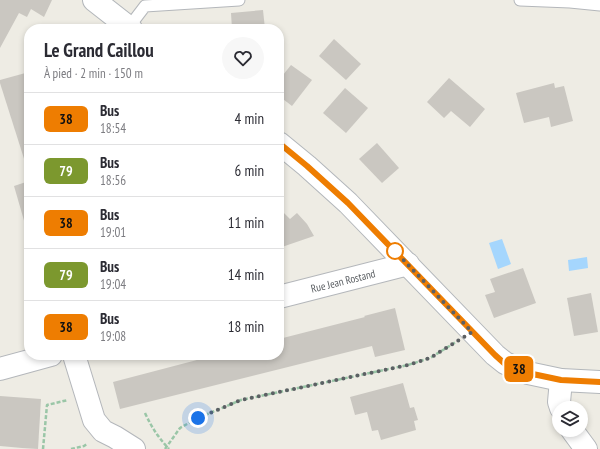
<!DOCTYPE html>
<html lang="fr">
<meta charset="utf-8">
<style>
body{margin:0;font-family:"PT Sans Narrow",sans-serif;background:#f7f7f7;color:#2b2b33;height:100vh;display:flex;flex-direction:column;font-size:15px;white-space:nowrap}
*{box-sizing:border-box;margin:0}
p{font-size:13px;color:#7c7c81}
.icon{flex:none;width:22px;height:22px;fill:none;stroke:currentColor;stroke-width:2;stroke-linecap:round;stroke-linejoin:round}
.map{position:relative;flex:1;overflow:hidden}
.panel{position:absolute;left:24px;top:24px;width:260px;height:336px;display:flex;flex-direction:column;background:#fff;border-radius:16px;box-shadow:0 2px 6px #0003}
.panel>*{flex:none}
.badge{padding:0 8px;border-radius:6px;font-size:14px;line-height:26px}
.tools{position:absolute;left:552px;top:401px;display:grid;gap:8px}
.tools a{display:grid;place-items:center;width:36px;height:36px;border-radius:50%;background:#fff;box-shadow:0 2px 6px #0003;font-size:20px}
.you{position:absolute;width:20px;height:20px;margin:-10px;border:3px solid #fff;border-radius:50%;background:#1a73e8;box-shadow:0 0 0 6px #1a73e833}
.map>.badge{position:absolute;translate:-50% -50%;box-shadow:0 0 0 2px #fff}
.round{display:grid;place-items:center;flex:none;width:42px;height:42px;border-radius:21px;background:#f7f7f7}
.head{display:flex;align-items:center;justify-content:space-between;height:68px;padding:0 20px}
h1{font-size:19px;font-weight:800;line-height:30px}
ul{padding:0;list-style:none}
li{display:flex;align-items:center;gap:12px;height:52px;padding:0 20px;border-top:1px solid #e1e1e2}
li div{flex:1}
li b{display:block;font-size:15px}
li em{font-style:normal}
li .badge{min-width:44px;font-weight:700;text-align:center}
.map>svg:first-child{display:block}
.water{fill:#a5d6fd}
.building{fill:#cac7c1}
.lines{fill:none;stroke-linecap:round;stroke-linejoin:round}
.lane-casing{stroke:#b4b7bb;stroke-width:13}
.street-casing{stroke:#b4b7bb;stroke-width:24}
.secondary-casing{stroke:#b3b7bb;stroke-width:24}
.path{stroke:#9ac6a7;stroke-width:2.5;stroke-dasharray:4 2;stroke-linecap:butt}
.lane{stroke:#fff;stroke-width:11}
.street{stroke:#fff;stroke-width:22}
.secondary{stroke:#fff;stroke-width:22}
.line-casing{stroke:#fff;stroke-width:9}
.line{stroke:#ee7d01;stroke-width:6}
.walk{stroke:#5c6064;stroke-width:4;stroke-dasharray:0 7.2}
.stop-dot{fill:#fff;stroke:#ee7d01;stroke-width:2}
.labels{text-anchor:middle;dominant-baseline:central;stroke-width:3.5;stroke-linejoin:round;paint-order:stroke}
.street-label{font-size:11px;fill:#5c6064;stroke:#fff}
</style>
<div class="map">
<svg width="600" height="449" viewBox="0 0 600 449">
<rect width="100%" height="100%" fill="#eeece4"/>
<g class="water">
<polygon points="502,239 511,264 498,269 489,243"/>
<polygon points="587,257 588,268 569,271 568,260"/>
</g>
<g class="building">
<polygon points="0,0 52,0 44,17 31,9 27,17 19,13 0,48"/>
<polygon points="263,10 265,29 232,29 231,13"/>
<polygon points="334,39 361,64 346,80 319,56"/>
<polygon points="291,65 312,80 292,106 279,96 279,80"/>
<polygon points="29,72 29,165 26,165 0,83 0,80"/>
<polygon points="449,78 485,109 470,127 451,111 444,118 427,102"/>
<polygon points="554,83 555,88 564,86 573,121 551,127 549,117 524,123 516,93"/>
<polygon points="345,88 368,108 346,133 323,113"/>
<polygon points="377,143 399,168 382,183 359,159"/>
<polygon points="29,181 29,224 25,224 14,186"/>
<polygon points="279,208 290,219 297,213 307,224 314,236 279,248"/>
<polygon points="523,268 536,303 494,318 485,295 495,292 490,279"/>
<polygon points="591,293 598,332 574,336 567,298"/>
<polygon points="395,308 405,350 375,357 372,346 120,409 113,382 216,355 279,355 279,339 365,317 364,316"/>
<polygon points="403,383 410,408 414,407 418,420 414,421 416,430 381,440 378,430 372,431 367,412 355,415 350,397"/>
<polygon points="0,396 41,399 38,449 22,448 0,446"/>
</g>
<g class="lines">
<defs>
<g id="lane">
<polyline points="520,0 570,2 600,5"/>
<polyline points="129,27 145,6 239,0"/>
</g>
<g id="street">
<polyline points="279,297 408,264"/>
<polyline points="74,355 94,420 103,431 115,437 134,449"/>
<polyline points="0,369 51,355"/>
<polyline points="561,408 559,402 561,380"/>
<polyline points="572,430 586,449"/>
</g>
<g id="secondary">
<polyline points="94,0 131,29"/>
<polyline points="279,143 307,166 348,203 495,355 505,363 528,373 561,380 600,382"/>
</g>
</defs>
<use href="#lane" class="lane-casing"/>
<use href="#street" class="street-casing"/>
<use href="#secondary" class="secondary-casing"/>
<g class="path">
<path d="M145 413C152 428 158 437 169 449"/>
<polyline points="43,449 47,405 68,400"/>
<polyline points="71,449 84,446 87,444"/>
<polyline points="165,449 180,428 198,418 241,400 408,365 430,358 456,342"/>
</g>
<use href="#lane" class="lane"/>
<use href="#street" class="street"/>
<use href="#secondary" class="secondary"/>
</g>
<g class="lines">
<defs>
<polyline id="line" points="279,143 307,166 348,203 495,355 505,364 528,373 561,380 600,382"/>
</defs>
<use href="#line" class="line-casing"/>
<use href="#line" class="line"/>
<polyline class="walk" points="198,418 241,400 408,365 430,358 472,332 395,251"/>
</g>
<circle class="stop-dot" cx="395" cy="251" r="8"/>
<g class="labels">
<g class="street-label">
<text transform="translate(343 281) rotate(-14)">Rue Jean Rostand</text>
</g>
</g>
</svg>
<div class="tools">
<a><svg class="icon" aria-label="layers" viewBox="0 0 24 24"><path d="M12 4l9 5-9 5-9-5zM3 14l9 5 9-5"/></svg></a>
</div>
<div class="you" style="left:198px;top:418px"></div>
<b class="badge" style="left:519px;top:369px;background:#ee7d01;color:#111">38</b>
<section class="panel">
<div class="head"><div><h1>Le Grand Caillou</h1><p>À pied · 2 min · 150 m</p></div><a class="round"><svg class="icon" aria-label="heart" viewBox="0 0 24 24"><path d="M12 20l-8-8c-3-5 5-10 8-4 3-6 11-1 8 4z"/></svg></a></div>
<ul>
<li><span class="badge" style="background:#ee7d01;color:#111">38</span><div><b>Bus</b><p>18:54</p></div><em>4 min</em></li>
<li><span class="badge" style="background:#7c982e;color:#fff">79</span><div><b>Bus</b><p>18:56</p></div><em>6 min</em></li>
<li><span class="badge" style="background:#ee7d01;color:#111">38</span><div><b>Bus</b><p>19:01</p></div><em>11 min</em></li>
<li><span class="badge" style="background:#7c982e;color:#fff">79</span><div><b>Bus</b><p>19:04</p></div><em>14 min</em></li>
<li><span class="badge" style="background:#ee7d01;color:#111">38</span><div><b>Bus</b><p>19:08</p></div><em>18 min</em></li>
</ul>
</section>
</div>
